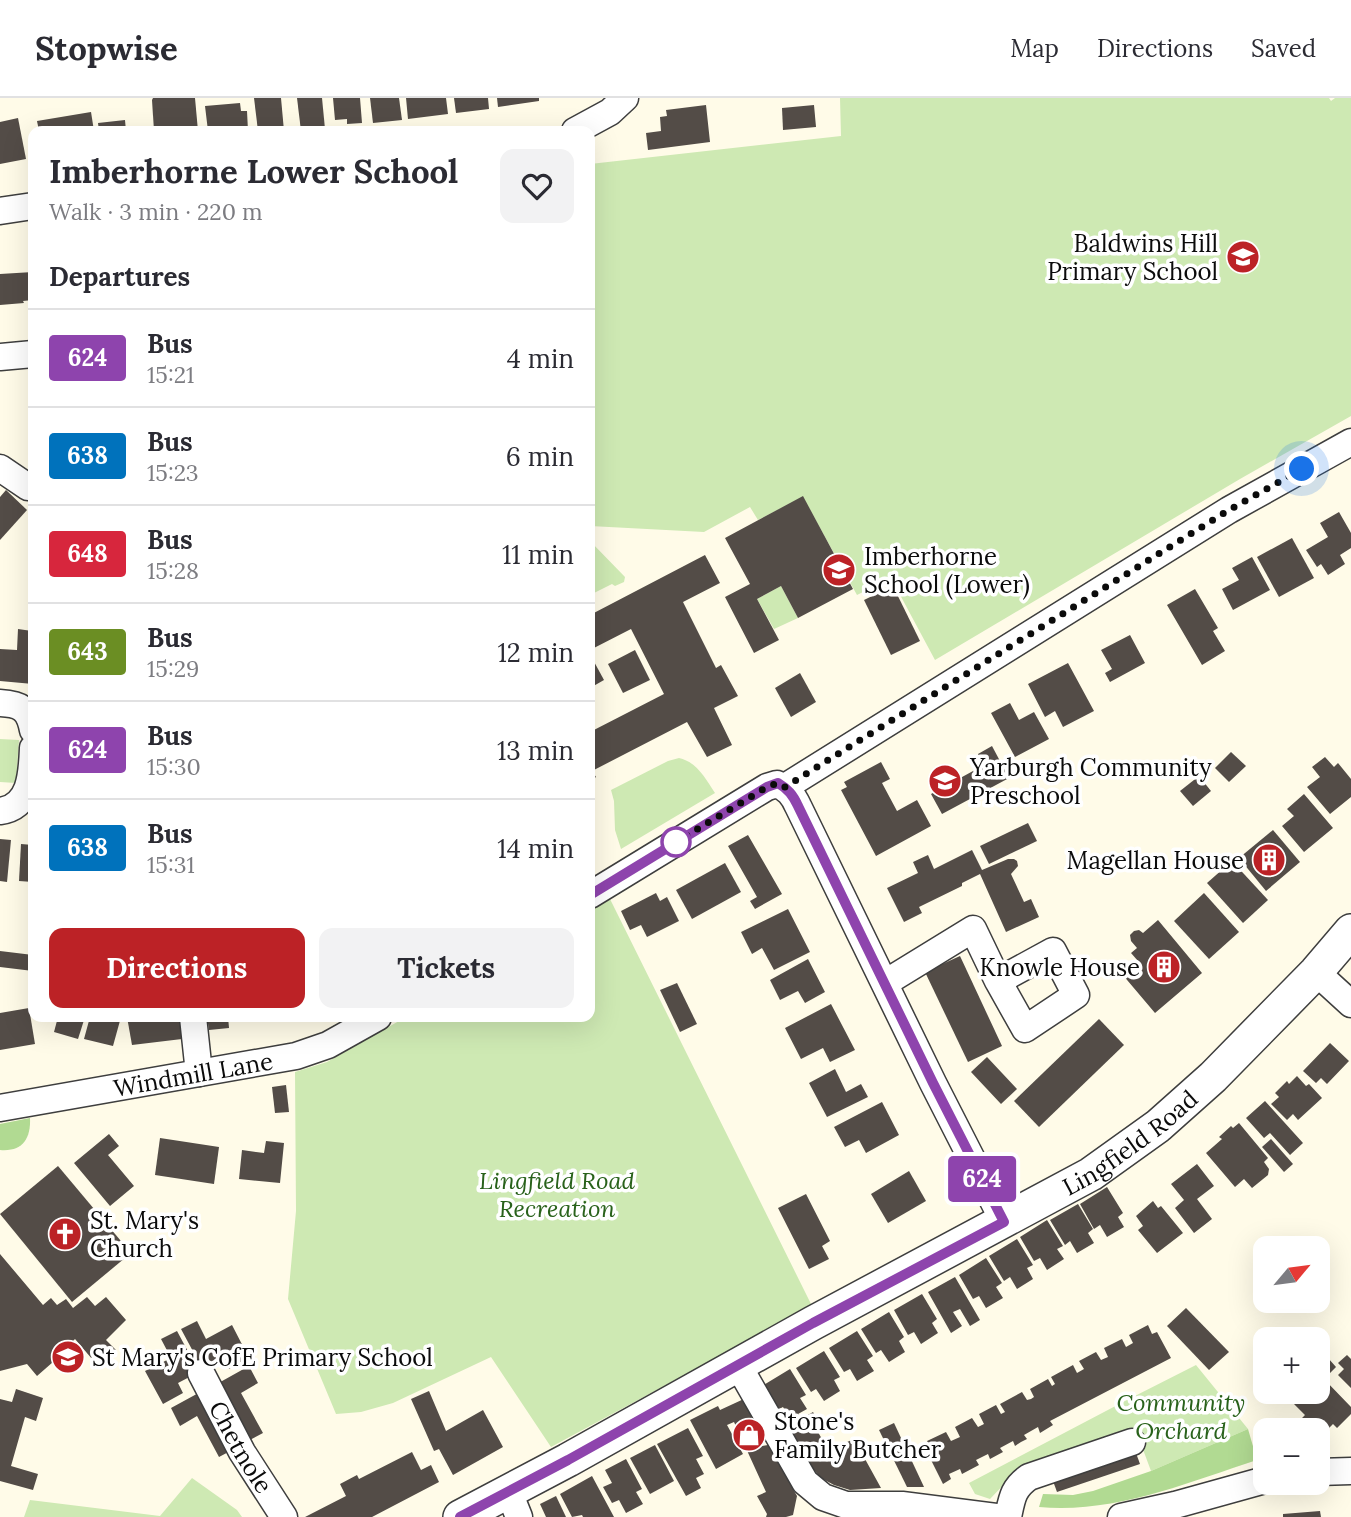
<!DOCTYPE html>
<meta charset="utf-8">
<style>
body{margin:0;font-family:Lora,serif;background:#f2f2f3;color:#2b2b33;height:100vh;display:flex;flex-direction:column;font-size:26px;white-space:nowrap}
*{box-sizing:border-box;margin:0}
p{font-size:23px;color:#7c7c81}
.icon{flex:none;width:38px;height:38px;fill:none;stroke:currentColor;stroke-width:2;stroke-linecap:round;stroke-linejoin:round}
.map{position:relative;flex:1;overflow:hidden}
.panel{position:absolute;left:28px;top:28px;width:567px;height:896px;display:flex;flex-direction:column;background:#fff;border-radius:14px;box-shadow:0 7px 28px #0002}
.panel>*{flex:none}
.badge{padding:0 14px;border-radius:5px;font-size:24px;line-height:46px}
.needle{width:46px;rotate:61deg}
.controls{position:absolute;left:1253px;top:1138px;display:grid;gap:14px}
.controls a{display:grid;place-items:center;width:77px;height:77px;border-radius:14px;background:#fff;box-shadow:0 7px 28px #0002;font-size:35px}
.you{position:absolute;width:35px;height:35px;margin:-18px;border:5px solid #fff;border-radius:50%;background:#1a73e8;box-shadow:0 0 0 10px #1a73e833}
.map>.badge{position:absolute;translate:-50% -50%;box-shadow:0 0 0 4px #fff}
h2{padding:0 21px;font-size:26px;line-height:63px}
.round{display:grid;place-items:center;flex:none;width:74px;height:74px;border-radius:14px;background:#f2f2f3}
.overview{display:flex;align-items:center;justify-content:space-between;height:119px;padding:0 21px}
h1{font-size:33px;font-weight:700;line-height:52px}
.cta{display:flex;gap:14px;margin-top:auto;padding:14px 21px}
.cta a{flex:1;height:80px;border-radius:14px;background:#bc2226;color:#fff;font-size:28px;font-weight:700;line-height:80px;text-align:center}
.cta a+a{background:#f2f2f3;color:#2b2b33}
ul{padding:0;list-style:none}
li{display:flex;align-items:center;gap:21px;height:98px;padding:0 21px;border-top:2px solid #e1e1e2}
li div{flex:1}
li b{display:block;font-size:26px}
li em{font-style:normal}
li .badge{min-width:77px;font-weight:700;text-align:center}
header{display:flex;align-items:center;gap:42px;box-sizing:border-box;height:98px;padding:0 35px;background:#fff;border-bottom:2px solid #e1e1e2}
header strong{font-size:33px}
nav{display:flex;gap:38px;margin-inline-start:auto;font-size:24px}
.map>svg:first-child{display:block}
.green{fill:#cee9b3}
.forest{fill:#b1da92}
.building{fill:#534c47}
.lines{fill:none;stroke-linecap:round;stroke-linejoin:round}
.minor-casing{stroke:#3e3e3e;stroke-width:29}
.tertiary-casing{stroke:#3e3e3e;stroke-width:36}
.minor{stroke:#fff;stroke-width:26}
.tertiary{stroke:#fff;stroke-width:33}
.line-casing{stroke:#fff;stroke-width:16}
.line{stroke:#8e44ad;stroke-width:10}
.walk{stroke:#0b0b0b;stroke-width:7;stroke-dasharray:0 12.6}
.stop-dot{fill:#fff;stroke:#8e44ad;stroke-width:3.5}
.labels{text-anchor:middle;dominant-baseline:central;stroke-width:7;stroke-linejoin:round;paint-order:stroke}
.poi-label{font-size:24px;fill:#0b0b0b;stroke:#fff;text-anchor:start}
.street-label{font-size:24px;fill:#0b0b0b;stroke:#fff}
.park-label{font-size:24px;font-style:italic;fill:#29621b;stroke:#fff}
</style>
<header>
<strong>Stopwise</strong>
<nav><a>Map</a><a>Directions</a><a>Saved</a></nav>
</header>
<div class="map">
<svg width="1351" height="1419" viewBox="0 0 1351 1419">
<rect width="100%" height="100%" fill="#fffbe8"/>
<g class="green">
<polygon points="840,0 1329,0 1331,3 1335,0 1351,0 1351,318 1240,381 935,562 891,480 857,497 803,399 758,422 750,409 704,434 590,428 590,66 841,38"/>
<polygon points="590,443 625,479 624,484 615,488 612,486 590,497"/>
<polygon points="781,488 798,520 774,531 757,501"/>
<polygon points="0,641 19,642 16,685 0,684"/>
<path d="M679 660C697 664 705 680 715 695L621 751 615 732 614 703 611 692 668 663Z"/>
<polygon points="610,801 812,1208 551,1349 491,1259 393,1305 361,1314 336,1316 288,1201 296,1113 295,974 327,964 406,919 590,919 590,813"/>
<polygon points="1196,1267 1248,1331 1151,1373 1135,1330 1022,1371 1010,1380 990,1401 975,1396 969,1385 1125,1303"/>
<polygon points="192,1380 237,1412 242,1419 24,1419 30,1402 160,1418"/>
</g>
<g class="forest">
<path d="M30 1020C31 1041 22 1054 0 1052V1026Z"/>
<path d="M1248 1331 1257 1362C1186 1385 1114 1416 1039 1409L1043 1396 1073 1397 1093 1393 1151 1373Z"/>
</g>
<g class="building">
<polygon points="153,0 195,0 198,33 154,33 152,2"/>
<polygon points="254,0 281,0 284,33 258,33"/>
<polygon points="297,0 322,0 325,31 301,33"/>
<polygon points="333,0 360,0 362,25 347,26 347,21 335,22"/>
<polygon points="370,0 399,0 402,22 373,25"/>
<polygon points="406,0 446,0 448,16 408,21"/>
<polygon points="454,0 488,0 489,11 456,15"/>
<polygon points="497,0 539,0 539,3 498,9"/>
<polygon points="240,5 241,13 247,13 248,33 208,33 205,8"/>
<polygon points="706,7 710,44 648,52 646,35 661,33 660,19 667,18 666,12"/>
<polygon points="814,7 816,29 783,32 782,10"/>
<polygon points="91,14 94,33 39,33 37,23"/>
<polygon points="18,20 26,61 0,66 0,24"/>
<polygon points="125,22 126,33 99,33 98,25"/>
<polygon points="33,174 33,202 23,203 24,205 0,207 0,176"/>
<polygon points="6,392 27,412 0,442 0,399"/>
<polygon points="803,398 853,491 798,520 781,488 757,501 779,542 754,555 725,499 750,486 725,440"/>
<polygon points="1339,414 1351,435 1351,450 1340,457 1345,466 1328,477 1321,466 1317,469 1306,452 1328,439 1320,425"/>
<polygon points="1292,440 1314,480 1279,499 1257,459"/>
<polygon points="705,457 720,485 683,504 716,570 721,567 738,598 714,610 732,647 707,659 687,624 592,673 596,679 590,683 590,634 664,596 631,531 590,552 590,517"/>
<polygon points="1252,459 1270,492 1233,512 1222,491 1239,482 1232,470"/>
<polygon points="893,488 920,543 891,557 864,502"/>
<polygon points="1195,491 1218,530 1213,533 1225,553 1202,567 1167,507"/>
<polygon points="18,531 32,533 31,552 33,552 33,586 0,583 0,551 17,552"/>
<polygon points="1130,537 1145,565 1110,584 1105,575 1112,571 1101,552"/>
<polygon points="635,552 650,582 623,595 608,566"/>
<polygon points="592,560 604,582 590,590 590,562"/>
<polygon points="1068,565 1094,613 1063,629 1055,613 1045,619 1028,586"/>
<polygon points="800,575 816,604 791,619 775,590"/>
<polygon points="1010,605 1019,622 1034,614 1049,641 1015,659 991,615"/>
<polygon points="992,648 1009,680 942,716 931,696 984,667 978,656"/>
<polygon points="1231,654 1246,668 1229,684 1215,670"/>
<polygon points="1325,659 1334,669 1338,665 1351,681 1351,699 1330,716 1307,689 1320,679 1312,669"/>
<polygon points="881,664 890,681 882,685 897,713 917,702 931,728 876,758 841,692 847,689 844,684"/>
<polygon points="1199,678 1211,693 1193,708 1180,693"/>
<polygon points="1304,696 1333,730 1304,754 1282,728 1294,718 1287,711"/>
<polygon points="1028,725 1037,743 989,766 980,748"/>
<polygon points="1273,732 1300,764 1266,793 1239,760"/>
<polygon points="748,737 782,796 755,811 750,803 757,799 728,748"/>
<polygon points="0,741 11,742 7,784 0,783"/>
<polygon points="21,746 33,747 33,784 19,783"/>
<polygon points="972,752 982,772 1008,761 1014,761 1017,763 1018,768 1011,776 1024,804 1031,801 1039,819 1006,834 980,776 962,785 962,788 919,809 922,815 904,824 887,790 918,775 913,764 928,757 934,771"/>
<polygon points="1232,763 1268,802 1243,825 1207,785"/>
<polygon points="725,765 741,794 692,821 676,792"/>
<polygon points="656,795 660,803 667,799 679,823 647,839 641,827 630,832 621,813"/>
<polygon points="1204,795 1239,834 1209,861 1174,823"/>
<polygon points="788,811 810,854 774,872 762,850 752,856 741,834"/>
<polygon points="1158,822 1202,875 1155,915 1122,876 1138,863 1131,855 1137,850 1131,843 1130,837 1134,833 1139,832 1143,835"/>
<polygon points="0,853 33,857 33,873 0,869"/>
<polygon points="960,858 1002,948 968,964 925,874"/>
<polygon points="808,861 825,894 805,905 798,893 780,902 770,882"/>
<polygon points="677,885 697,926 680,934 660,892"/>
<polygon points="831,906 855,952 830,964 823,950 801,961 785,930"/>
<polygon points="29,910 35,946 0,952 0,915"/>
<polygon points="58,919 85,919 78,941 54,934"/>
<polygon points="90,919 121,919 113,948 84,941"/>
<polygon points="127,919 179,919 182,941 132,947"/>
<polygon points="207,919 228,919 229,930 209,932"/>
<polygon points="1099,921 1124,947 1039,1029 1014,1003"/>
<polygon points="1330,945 1349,963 1327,986 1321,980 1316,985 1303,973"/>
<polygon points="987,959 1017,991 1001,1006 971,974"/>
<polygon points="835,971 846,994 861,986 868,999 827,1019 809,985"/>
<polygon points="1297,978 1306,988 1309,986 1322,1000 1298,1022 1293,1016 1287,1022 1271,1006 1279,999 1275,995 1287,983 1289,986"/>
<polygon points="286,987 289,1014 275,1015 272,989"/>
<polygon points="1265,1003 1303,1045 1290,1057 1270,1035 1264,1040 1246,1020"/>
<polygon points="882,1004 899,1037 866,1055 859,1042 845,1049 834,1029"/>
<polygon points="1239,1025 1268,1060 1264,1064 1269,1071 1268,1077 1252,1090 1244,1081 1235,1089 1206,1055 1222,1041 1219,1039 1231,1028 1233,1030"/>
<polygon points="109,1036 119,1048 108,1057 134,1088 110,1108 74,1065"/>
<polygon points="160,1040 219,1049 214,1086 155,1077"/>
<polygon points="1271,1041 1293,1066 1284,1074 1262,1049"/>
<polygon points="266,1043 284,1045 280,1085 239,1081 242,1052 264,1055"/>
<polygon points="1197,1066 1214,1088 1197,1101 1212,1121 1194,1135 1175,1110 1184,1102 1171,1086"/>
<polygon points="58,1068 131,1155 72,1204 0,1116"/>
<polygon points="909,1073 926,1103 888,1125 871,1096"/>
<polygon points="1107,1089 1123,1115 1118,1119 1124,1129 1107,1139 1100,1127 1094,1131 1080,1106"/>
<polygon points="806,1096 830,1143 822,1148 829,1161 809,1171 778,1110"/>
<polygon points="1153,1103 1158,1110 1161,1108 1183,1135 1157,1155 1138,1132 1143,1128 1136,1118"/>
<polygon points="1078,1106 1093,1131 1088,1135 1094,1145 1077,1155 1070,1143 1065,1147 1050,1122"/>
<polygon points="1047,1122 1063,1148 1057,1151 1064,1161 1047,1172 1040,1160 1034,1163 1020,1139"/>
<polygon points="1017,1141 1033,1167 1027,1170 1033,1181 1017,1191 1010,1179 1004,1183 989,1158"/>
<polygon points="0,1156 43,1207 51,1200 57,1207 66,1201 73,1210 87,1199 95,1208 106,1199 126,1222 106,1242 116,1252 98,1268 75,1241 71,1245 74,1262 53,1264 37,1278 27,1266 0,1273"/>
<polygon points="986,1160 1002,1185 996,1189 1003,1200 986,1210 979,1198 973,1201 959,1177"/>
<polygon points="955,1179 980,1222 970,1228 960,1211 953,1214 962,1228 951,1235 928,1194"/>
<polygon points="922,1196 937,1221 932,1225 938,1235 921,1246 914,1234 908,1237 894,1212"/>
<polygon points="1186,1210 1229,1254 1209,1272 1167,1228"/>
<polygon points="889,1214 904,1239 899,1243 905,1254 889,1264 881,1252 876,1255 861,1231"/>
<polygon points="197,1223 206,1241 232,1227 249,1260 229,1271 224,1261 203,1272 181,1231"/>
<polygon points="1148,1227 1152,1236 1157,1234 1171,1260 1050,1323 1053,1327 1040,1335 1038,1329 1024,1337 1027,1341 1021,1344 1015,1348 1013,1343 1000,1350 1003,1354 990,1361 988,1356 976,1362 979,1367 962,1376 960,1371 949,1376 951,1381 943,1386 928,1356 932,1353 927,1343 946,1334 951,1343 960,1339 955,1329 972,1320 978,1329 984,1326 979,1316 996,1307 1001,1316 1005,1314 1000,1306 1022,1294 1027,1302 1031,1301 1034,1299 1030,1291 1048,1281 1052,1288 1055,1286 1051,1279 1073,1267 1077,1275 1084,1271 1079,1263 1096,1254 1101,1262 1108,1259 1104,1250 1122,1241 1126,1249 1133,1245 1129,1237"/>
<polygon points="177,1233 199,1274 178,1285 183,1295 163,1306 145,1273 171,1260 161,1241"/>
<polygon points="857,1233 873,1258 867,1262 874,1273 857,1283 850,1271 844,1274 829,1250"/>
<polygon points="1321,1252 1336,1269 1324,1281 1351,1309 1351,1316 1337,1330 1333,1326 1318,1341 1318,1332 1297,1332 1294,1328 1305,1317 1294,1306 1307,1293 1318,1293 1318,1283 1319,1281 1318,1279 1318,1255"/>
<polygon points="824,1253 840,1279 834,1282 840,1293 824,1303 816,1291 811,1294 796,1270"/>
<polygon points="1347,1257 1351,1261 1351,1290 1338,1277 1344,1271 1338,1265"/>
<polygon points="249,1268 258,1285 241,1295 263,1335 246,1344 215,1287"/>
<polygon points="790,1271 806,1297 800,1300 807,1311 798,1316 801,1321 813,1314 820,1326 815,1329 822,1341 826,1340 833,1345 831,1351 854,1341 881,1390 850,1392 834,1387 821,1380 813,1371 784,1325 790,1321 783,1309 777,1312 762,1288"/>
<polygon points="16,1291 43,1300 36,1323 25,1319 11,1368 38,1376 33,1392 0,1383 0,1301 12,1304"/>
<polygon points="204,1292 236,1350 219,1359 197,1318 180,1328 171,1310"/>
<polygon points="429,1293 446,1333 483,1312 503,1349 453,1377 439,1351 434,1353 411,1301"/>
<polygon points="746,1300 753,1314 750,1315 762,1348 768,1347 797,1398 793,1417 786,1419 766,1419 767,1416 757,1398 766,1394 734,1324 727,1327 743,1356 716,1371 690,1322 718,1308 720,1312"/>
<polygon points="894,1325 924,1389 907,1389 879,1332"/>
<polygon points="688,1330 703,1358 696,1361 704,1376 696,1380 701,1390 686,1398 657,1346"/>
<polygon points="655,1347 674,1383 650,1396 630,1360"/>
<polygon points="412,1354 421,1372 431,1367 439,1384 372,1419 305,1419 346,1398 340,1386 357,1377 359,1381"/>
<polygon points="1136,1355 1140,1366 1057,1394 1053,1383"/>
<polygon points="626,1361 642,1391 636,1394 643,1406 626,1415 619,1402 612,1405 603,1389 612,1385 605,1372"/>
<polygon points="592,1378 614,1419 583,1419 582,1417 572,1419 560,1396"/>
<polygon points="556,1398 566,1419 546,1419 540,1406"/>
<polygon points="1320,1413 1321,1419 1283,1419 1283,1416"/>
</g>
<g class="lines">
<defs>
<g id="minor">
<polyline points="575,33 610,14 625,0"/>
<polyline points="0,113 33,108"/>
<polyline points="0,259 33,256"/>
<polyline points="0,370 28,389 33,388"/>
<path d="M0 605C21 606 29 611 33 632"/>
<polyline points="785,689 1229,412 1351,344"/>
<path d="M0 713C31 709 32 675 33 650"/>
<path d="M590 797 767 689 777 686C788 691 793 697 798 708L933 985 1004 1124"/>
<polyline points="1316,874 1351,906"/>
<polyline points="885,885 973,831 998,883 1053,853 1076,897 1025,931 998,883"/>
<polyline points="193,919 199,975"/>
<path id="s1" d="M0 1010 296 958 328 947 378 919"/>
<polyline points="738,1267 805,1384 823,1399 846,1407 902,1407 996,1419"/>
<path id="s2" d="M201 1275 242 1354 284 1419"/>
<polyline points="1318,1374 1351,1373"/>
<polyline points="509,1394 519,1419"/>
<path d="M1008 1419C1012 1400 1013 1390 1029 1379L1132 1344"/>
<polyline points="1121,1419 1175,1407 1265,1382"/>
</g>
<g id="tertiary">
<path id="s3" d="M460 1419 568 1362 813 1225 1091 1076 1158 1028 1213 979 1316 874 1351 833"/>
</g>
</defs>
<use href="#minor" class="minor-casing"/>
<use href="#tertiary" class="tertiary-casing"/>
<use href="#minor" class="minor"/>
<use href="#tertiary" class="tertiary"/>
</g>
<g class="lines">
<defs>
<path id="line" d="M460 1419 568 1362 813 1225 1004 1124 933 985 798 708C793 697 788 691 778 685L767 689 590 797"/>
</defs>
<use href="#line" class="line-casing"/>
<use href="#line" class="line"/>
<polyline class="walk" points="676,744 767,689 778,685 785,689 1229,412 1302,371"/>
</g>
<defs>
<symbol id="school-disc" viewBox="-11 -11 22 22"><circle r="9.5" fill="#bc2226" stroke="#fff"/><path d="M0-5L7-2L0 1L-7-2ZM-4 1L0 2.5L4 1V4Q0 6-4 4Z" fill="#fff"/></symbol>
<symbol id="building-disc" viewBox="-11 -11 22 22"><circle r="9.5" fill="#bc2226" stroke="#fff"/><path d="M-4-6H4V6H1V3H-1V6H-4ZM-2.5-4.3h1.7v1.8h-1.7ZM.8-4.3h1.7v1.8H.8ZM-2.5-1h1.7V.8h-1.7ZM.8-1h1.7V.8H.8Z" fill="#fff"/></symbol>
<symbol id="church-disc" viewBox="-11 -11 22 22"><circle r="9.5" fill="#bc2226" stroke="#fff"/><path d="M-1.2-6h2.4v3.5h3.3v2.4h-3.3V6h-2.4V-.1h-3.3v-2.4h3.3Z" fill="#fff"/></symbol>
<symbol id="shop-disc" viewBox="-11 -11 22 22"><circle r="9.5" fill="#bc2226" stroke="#fff"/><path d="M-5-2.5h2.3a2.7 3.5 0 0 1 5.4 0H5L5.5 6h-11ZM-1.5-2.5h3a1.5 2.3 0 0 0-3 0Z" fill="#fff"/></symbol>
</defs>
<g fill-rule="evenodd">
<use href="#school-disc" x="1224" y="140" width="38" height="38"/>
<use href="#school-disc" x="820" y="453" width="38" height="38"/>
<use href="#school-disc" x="926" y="664" width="38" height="38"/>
<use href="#building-disc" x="1250" y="743" width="38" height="38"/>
<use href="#building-disc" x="1145" y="850" width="38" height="38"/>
<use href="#church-disc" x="46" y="1117" width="38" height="38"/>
<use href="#school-disc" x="49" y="1240" width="38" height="38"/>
<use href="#shop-disc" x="730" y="1318" width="38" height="38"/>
</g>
<circle class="stop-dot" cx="676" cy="744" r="14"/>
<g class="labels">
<g class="poi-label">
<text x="1218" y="145" text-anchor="end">Baldwins Hill<tspan x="1218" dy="28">Primary School</tspan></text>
<text x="864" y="458">Imberhorne<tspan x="864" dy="28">School (Lower)</tspan></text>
<text x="970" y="669">Yarburgh Community<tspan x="970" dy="28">Preschool</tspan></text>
<text x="1244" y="762" text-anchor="end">Magellan House</text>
<text x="1140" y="869" text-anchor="end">Knowle House</text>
<text x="90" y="1122">St. Mary's<tspan x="90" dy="28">Church</tspan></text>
<text x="92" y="1259">St Mary's CofE Primary School</text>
<text x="774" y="1323">Stone's<tspan x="774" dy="28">Family Butcher</tspan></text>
</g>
<g class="street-label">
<text stroke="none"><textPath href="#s1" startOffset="196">Windmill Lane</textPath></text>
<text stroke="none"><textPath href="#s3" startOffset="768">Lingfield Road</textPath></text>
<text stroke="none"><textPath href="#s2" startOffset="84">Chetnole</textPath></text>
</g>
<g class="park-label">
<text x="557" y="1082">Lingfield Road<tspan x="557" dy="28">Recreation</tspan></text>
<text x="1181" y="1304">Community<tspan x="1181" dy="28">Orchard</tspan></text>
</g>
</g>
</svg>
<div class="controls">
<a><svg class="needle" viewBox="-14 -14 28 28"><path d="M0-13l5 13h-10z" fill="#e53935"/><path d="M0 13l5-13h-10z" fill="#7c7c81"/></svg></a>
<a>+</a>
<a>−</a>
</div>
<div class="you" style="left:1302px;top:371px"></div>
<b class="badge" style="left:982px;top:1081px;background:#8e44ad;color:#fff">624</b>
<section class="panel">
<div class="overview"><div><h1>Imberhorne Lower School</h1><p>Walk · 3 min · 220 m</p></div><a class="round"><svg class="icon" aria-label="heart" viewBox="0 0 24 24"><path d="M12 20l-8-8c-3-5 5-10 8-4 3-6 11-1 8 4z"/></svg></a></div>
<h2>Departures</h2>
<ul>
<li><span class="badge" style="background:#8e44ad;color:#fff">624</span><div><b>Bus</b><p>15:21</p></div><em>4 min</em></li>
<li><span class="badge" style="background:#0072bc;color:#fff">638</span><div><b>Bus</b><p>15:23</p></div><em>6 min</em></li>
<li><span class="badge" style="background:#d7263d;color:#fff">648</span><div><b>Bus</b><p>15:28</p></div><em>11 min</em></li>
<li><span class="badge" style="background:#6b8e23;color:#fff">643</span><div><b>Bus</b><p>15:29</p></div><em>12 min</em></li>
<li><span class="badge" style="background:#8e44ad;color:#fff">624</span><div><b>Bus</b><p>15:30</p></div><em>13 min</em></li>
<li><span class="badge" style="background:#0072bc;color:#fff">638</span><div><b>Bus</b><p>15:31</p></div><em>14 min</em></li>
</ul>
<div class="cta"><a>Directions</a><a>Tickets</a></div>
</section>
</div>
